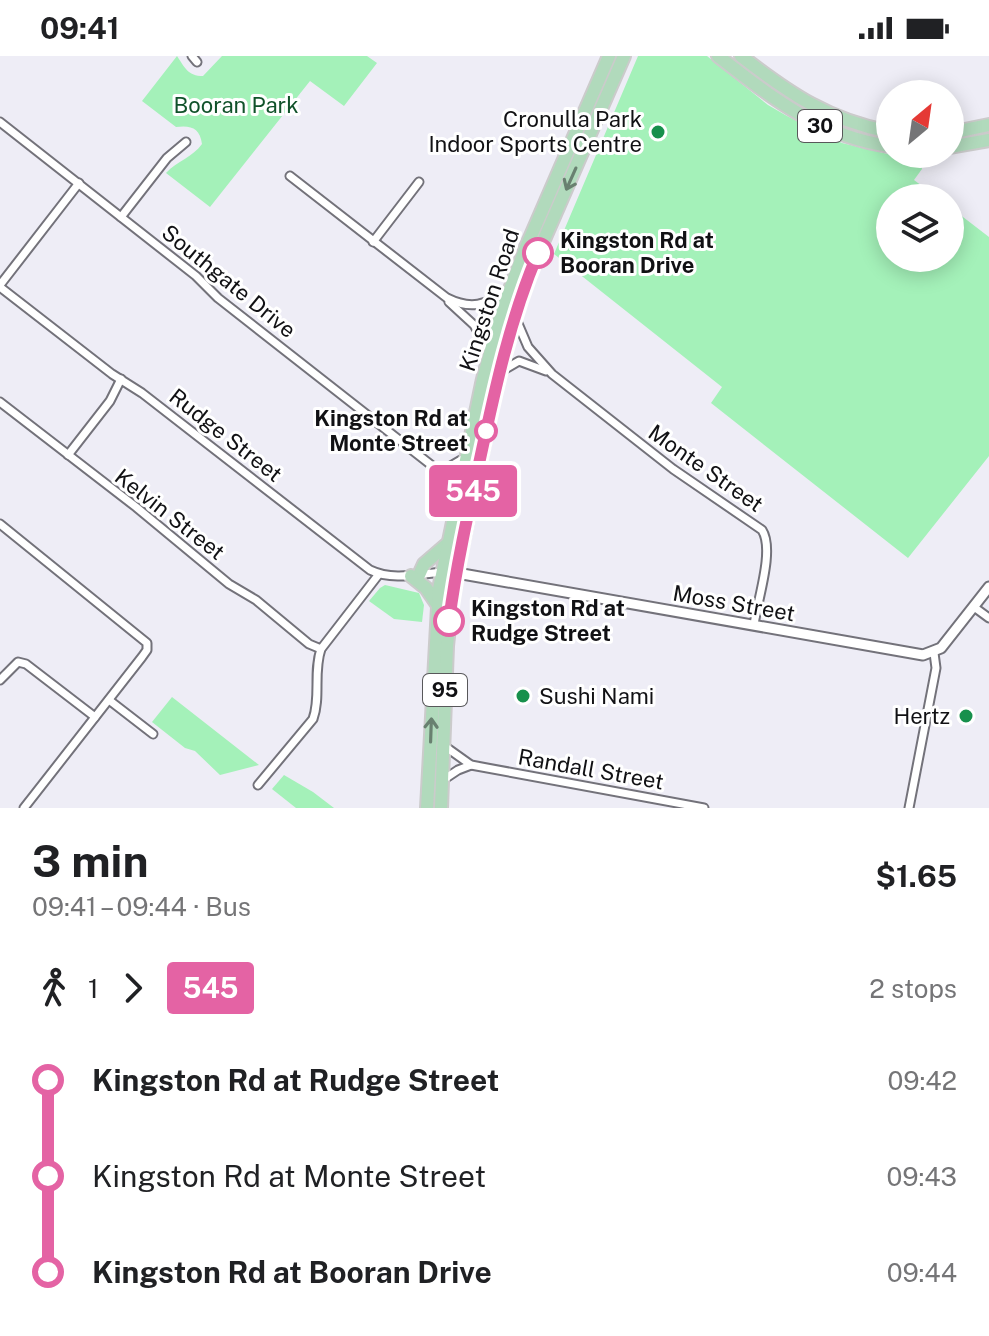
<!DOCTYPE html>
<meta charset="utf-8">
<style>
body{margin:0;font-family:"Public Sans",sans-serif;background:#f6f6f6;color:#202124;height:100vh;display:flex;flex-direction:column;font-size:30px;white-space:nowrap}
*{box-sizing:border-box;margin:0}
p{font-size:26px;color:#757577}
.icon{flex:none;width:44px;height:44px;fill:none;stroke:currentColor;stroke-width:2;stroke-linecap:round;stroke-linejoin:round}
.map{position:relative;height:752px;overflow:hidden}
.panel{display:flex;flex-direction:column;background:#fff;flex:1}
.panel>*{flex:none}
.badge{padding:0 16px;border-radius:6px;font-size:28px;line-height:52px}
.needle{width:52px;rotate:29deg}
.fabs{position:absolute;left:876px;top:24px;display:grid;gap:16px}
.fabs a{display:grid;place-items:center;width:88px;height:88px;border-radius:50%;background:#fff;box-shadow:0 4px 20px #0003;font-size:40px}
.map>.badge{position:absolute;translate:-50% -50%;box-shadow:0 0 0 4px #fff}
.legs{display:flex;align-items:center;gap:12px;height:88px;padding:0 32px;font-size:26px}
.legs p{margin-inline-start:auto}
.overview{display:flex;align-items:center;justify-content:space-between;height:136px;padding:0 32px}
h1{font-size:44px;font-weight:700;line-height:60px}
ul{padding:0 32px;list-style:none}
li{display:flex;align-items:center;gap:28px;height:96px;font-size:30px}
li i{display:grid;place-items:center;width:12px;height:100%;margin:0 10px;background:currentColor}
li i::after{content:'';width:20px;height:20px;margin:-10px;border:6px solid;border-radius:50%;background:#fff}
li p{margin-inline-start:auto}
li:first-child i{background:linear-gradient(#0000 50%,currentColor 0)}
li:last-child i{background:linear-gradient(currentColor 50%,#0000 0)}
.status{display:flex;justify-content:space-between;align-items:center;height:56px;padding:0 40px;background:#fff;direction:ltr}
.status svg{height:22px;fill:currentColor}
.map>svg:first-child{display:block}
.green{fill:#a4f1b9}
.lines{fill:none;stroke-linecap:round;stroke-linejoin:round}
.minor-casing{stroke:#73727a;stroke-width:11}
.tertiary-casing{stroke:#73727a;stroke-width:13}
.primary-casing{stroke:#cbcbcb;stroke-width:16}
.minor{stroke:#fff;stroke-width:7}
.tertiary{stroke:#fff;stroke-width:9}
.primary{stroke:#b1dabc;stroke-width:12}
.oneway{stroke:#698070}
.line-1-casing{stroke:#fff;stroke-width:18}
.line-1{stroke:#e463a4;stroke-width:12}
.poi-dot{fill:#17904c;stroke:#fff;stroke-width:3}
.stop-1-dot{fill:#fff;stroke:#e463a4;stroke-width:4}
.labels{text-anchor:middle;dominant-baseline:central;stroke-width:6;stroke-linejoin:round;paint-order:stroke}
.shield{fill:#fff;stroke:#58585a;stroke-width:2}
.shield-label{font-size:20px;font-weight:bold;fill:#111114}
.park-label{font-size:22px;fill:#10522a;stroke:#fff}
.poi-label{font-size:22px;fill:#111114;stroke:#fff;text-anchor:end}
.stop-label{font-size:22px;font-weight:bold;fill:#111114;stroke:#fff;text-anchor:start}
.street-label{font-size:22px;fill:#111114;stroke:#fff}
</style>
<div class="status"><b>09:41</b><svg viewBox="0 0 49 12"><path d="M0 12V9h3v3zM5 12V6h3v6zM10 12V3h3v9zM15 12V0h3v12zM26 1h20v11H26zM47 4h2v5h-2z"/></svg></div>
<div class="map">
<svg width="989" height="752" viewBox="0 0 989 752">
<rect width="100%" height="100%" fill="#eeedf6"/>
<g class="green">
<path d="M177 0C185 12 188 20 203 20L222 0H367L377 7 344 50 310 25 210 151 166 117C177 105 193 101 202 88 200 72 191 69 176 71L142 45Z"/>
<polygon points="638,0 707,0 768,49 787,60 842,87 921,106 922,113 914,124 938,142 890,142 890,202 950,202 950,151 989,181 989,400 908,502 711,347 722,331 554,198"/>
<polygon points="385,529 419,537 424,549 422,566 394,563 369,545 380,532"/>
<polygon points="172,641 259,709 220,719 195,695 185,692 152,666"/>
<polygon points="284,719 313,736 334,752 296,752 272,733"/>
</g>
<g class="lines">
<defs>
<g id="minor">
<polyline points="192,0 197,6"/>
<polyline points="0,66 196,220 218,242 435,412 457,441"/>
<path d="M290 120 447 242C471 254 485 249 508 235"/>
<polyline points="121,161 167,102 186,86"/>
<polyline points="373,186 419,126"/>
<polyline points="0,229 79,127"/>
<path d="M0 231 112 318 142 337 370 514C393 525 418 518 442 516"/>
<polyline points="449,246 474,269 490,296"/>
<path d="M516 263 528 291 552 318 673 413 762 474C775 494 757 545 754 569"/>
<polyline points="500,316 519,305 546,315"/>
<polyline points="0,346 136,451 229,528 256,544 309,588 321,593"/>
<polyline points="68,399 110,345 121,323"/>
<polyline points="435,412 449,411 466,401"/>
<polyline points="0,468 147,587 147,594 142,601 24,752"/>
<polyline points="974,551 989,562"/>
<polyline points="0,624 18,606 26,608 95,661"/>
<polyline points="109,644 153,678"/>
<polyline points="443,689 471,709 704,752"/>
<polyline points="443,724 458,714 471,709"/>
<path d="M258 729 313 663C321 641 313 616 321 593L379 518"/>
<polyline points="909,752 936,612 934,597"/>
</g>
<polyline id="tertiary" points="451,516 923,599 941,592 989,531"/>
<g id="primary">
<path d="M718 0C771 41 821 81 890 90"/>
<path d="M741 0C790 38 828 64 890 76"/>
<polyline points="950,77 989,69"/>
<polyline points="950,91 989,84"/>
<polyline points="419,519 424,508 446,489"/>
<polyline points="411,520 426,532 437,548"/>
<polyline points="427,752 439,533 483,323 501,257 524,196 609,0"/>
<polyline points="441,752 447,590 453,532 499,317 515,261 532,211 624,0"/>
</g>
</defs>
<use href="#minor" class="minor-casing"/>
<use href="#tertiary" class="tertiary-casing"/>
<use href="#primary" class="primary-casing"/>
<use href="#minor" class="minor"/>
<use href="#tertiary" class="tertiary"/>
<use href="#primary" class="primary"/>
</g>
<defs><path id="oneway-shaft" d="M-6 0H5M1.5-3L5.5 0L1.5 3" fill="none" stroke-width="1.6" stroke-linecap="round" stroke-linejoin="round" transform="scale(2)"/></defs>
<g class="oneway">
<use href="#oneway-shaft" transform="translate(571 123) rotate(114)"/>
<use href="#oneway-shaft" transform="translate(431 674) rotate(-88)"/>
</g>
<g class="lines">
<defs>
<path id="line-1" d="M449 565C456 511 468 457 480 403 495 333 510 263 538 197"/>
</defs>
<use href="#line-1" class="line-1-casing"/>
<use href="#line-1" class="line-1"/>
</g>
<g class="poi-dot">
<circle cx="658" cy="76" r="8"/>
<circle cx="523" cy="640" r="8"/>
<circle cx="966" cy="660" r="8"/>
</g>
<g class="stop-1-dot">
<circle cx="538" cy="197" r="14"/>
<circle cx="486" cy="375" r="10"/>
<circle cx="449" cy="565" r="14"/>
</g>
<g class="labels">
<g class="shield">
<rect x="798" y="54" width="44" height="32" rx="6"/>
<rect x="423" y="618" width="44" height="32" rx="6"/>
</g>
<g class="shield-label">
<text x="820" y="70">30</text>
<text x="445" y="634">95</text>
</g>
<g class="park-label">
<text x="236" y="49">Booran Park</text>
</g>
<g class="poi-label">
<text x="642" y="63">Cronulla Park<tspan x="642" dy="25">Indoor Sports Centre</tspan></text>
<text x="539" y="640" text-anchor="start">Sushi Nami</text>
<text x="950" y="660">Hertz</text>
</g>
<g class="stop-label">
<text x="560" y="184">Kingston Rd at<tspan x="560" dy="25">Booran Drive</tspan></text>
<text x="468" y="362" text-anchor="end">Kingston Rd at<tspan x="468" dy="25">Monte Street</tspan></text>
<text x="471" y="552">Kingston Rd at<tspan x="471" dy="25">Rudge Street</tspan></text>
</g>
<g class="street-label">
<text transform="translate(229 225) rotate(39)">Southgate Drive</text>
<text transform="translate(489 244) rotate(-72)">Kingston Road</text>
<text transform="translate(226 379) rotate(38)">Rudge Street</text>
<text transform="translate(706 412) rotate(35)">Monte Street</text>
<text transform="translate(170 458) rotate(38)">Kelvin Street</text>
<text transform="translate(734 547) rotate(10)">Moss Street</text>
<text transform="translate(591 713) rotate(10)">Randall Street</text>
</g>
</g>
</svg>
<div class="fabs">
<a><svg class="needle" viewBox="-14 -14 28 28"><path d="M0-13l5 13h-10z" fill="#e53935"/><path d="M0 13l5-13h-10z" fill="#757577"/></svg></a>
<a><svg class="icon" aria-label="layers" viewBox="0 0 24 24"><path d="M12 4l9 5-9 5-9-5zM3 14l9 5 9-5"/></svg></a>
</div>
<b class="badge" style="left:473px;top:435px;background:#e463a4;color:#fff">545</b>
</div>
<section class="panel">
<div class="overview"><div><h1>3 min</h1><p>09:41 – 09:44 · Bus</p></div><b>$1.65</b></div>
<div class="legs"><svg class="icon" aria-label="walk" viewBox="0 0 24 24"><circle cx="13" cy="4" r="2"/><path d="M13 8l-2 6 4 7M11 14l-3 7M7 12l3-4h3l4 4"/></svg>1<svg class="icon" aria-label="forward" viewBox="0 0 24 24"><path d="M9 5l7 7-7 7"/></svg><b class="badge" style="background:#e463a4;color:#fff">545</b><p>2 stops</p></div>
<ul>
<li><i style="color:#e463a4"></i><b>Kingston Rd at Rudge Street</b><p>09:42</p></li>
<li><i style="color:#e463a4"></i><span>Kingston Rd at Monte Street</span><p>09:43</p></li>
<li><i style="color:#e463a4"></i><b>Kingston Rd at Booran Drive</b><p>09:44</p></li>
</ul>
</section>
